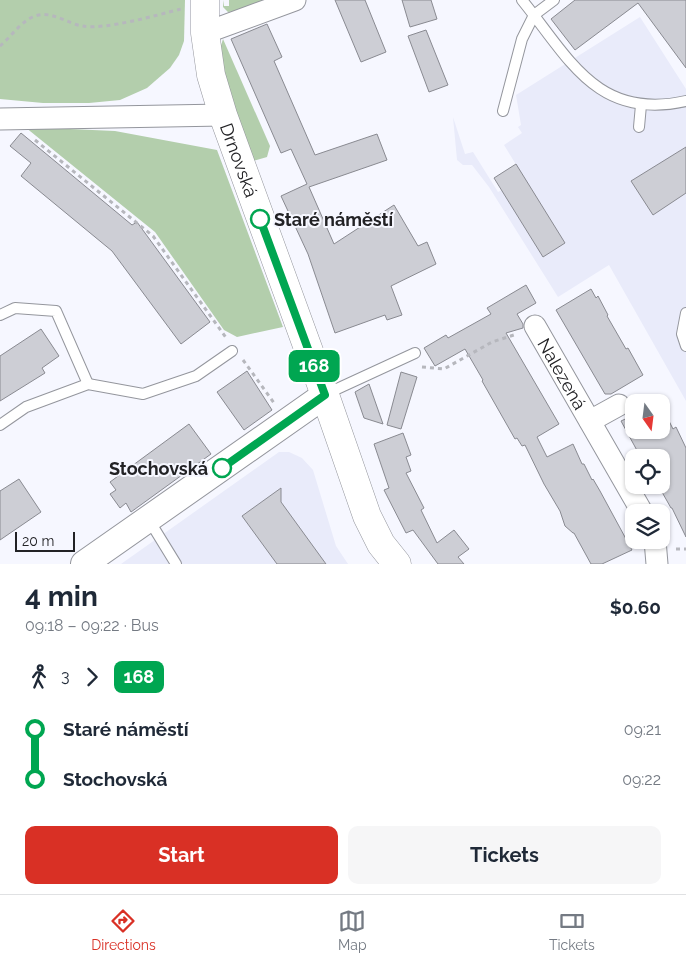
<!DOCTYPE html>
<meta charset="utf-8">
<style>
body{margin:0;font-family:Raleway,sans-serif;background:#f6f6f7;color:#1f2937;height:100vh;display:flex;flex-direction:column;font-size:19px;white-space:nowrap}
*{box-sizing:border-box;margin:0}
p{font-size:16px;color:#747a83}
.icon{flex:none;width:28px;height:28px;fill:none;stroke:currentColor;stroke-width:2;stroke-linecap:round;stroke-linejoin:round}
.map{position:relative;height:564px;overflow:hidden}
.side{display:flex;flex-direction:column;background:#fff;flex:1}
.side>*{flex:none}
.badge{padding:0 10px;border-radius:8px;font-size:18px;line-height:32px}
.needle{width:32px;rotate:166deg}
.controls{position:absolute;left:625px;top:394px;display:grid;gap:10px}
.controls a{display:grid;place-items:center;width:45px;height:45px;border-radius:10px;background:#fff;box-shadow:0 1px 4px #0004;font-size:25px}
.scale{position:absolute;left:15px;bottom:12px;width:60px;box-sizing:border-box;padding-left:5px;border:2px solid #222225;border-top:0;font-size:14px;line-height:18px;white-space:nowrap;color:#222225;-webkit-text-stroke:4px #f6f7ff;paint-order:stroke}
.map>.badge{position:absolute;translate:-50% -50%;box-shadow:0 0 0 2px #fff}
.legs{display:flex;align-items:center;gap:8px;height:55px;padding:0 25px;font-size:16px}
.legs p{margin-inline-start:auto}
.summary{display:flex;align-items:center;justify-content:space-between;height:85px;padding:0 25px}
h1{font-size:28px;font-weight:700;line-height:38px}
.button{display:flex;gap:10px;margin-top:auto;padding:10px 25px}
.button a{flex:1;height:58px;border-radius:10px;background:#d93025;color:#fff;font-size:20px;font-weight:700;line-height:58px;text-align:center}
.button a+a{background:#f6f6f7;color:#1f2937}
ul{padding:0 25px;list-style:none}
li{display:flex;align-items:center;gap:18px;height:50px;font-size:19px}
li i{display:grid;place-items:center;width:8px;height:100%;margin:0 6px;background:currentColor}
li i::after{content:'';width:12px;height:12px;margin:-6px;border:4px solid;border-radius:50%;background:#fff}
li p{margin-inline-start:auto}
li:first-child i{background:linear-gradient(#0000 50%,currentColor 0)}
li:last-child i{background:linear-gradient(currentColor 50%,#0000 0)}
.tab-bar{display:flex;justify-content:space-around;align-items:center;height:70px;border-top:1px solid #e0e1e3;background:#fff;font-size:14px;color:#747a83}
.tab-bar a{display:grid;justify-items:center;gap:2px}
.tab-bar .active{color:#d93025}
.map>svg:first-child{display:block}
.built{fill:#e9ebfa}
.green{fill:#b3ceac}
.building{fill:#cdced5;stroke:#898a91}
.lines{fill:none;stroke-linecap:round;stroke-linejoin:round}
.service-casing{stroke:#94969d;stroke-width:12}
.minor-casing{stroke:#94969d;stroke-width:23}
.tertiary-casing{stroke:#94969d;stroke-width:28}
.secondary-casing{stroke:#94969d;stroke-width:29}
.path{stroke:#b6b7bd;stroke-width:3;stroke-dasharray:4 4;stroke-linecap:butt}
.service{stroke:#fff;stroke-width:10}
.minor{stroke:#fff;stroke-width:21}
.tertiary{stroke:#fff;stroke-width:26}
.secondary{stroke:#fff;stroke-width:28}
.line-1-casing{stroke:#fff;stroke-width:11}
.line-1{stroke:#00a651;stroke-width:8}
.stop-1-dot{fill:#fff;stroke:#00a651;stroke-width:2.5}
.labels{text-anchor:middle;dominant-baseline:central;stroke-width:4;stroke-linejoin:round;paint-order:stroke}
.street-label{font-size:18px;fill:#222225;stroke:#f6f7ff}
.stop-label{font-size:18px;font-weight:bold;fill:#222225;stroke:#f6f7ff;text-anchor:start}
</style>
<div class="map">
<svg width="686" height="564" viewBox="0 0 686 564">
<rect width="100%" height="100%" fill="#f6f7ff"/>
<g class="built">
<polygon points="640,17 686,89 686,401 609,265 558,297 489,187 472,165 463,165 457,160 453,117 465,154 473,152 498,192 502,190 564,243 504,145 522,133 518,127 521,125 516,95"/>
<polygon points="279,452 289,452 302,458 313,470 336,546 348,564 121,564"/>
</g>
<g class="green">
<polygon points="0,0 185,0 184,41 179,55 170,68 147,88 120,100 89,103 43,103 0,99"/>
<polygon points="223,0 224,6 229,6 229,0 269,0 239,11 228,12 223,7"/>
<polygon points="223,39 270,146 267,157 253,161 233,106 219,52"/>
<polygon points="25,127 115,131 217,150 283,327 237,337 224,330 155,232"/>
</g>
<g class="building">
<polygon points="335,0 365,0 386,52 361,62"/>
<polygon points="402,0 431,0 437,19 410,27"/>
<polygon points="575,0 686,0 686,68 638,3 575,50 551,19"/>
<polygon points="267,24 282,57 274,61 315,155 377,134 387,160 309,187 334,244 394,205 418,246 427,242 436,264 391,286 402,315 387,320 385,315 335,333 308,254 281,196 307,184 291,149 281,153 231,39"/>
<polygon points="426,30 448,85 429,92 408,36"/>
<polygon points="21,133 132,225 137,222 210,322 181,344 112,251 21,176 31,163 10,146"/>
<polygon points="686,147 686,193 653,215 631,181"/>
<polygon points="516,164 565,243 543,257 494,178"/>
<polygon points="526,285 536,303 517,314 523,324 523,328 506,333 559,424 537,437 547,457 573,444 582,464 584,464 592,480 593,479 600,491 632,550 602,564 591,564 574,533 573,533 565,526 560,511 544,484 525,445 522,446 517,438 515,439 482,381 483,380 465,349 435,366 424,348 446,335 448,338 491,314 487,308"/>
<polygon points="591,289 596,298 598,296 608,315 607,316 626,349 628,348 643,375 611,394 605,394 556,310"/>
<polygon points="41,329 59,356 42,368 45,373 0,401 0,356"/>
<polygon points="247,371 272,410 244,430 217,392"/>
<polygon points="401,372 417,377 401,429 387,425"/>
<polygon points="369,384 383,424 364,418 355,392"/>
<polygon points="661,409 662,412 664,411 673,429 676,427 686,448 686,537 672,508 671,508 658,485 661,485 661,458 644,458 643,455 640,456 621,421 634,415 634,430 661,430"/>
<polygon points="189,424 211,454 131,512 126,503 120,508 110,494 116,490 110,482"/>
<polygon points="403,433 411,455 406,457 411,471 406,473 424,508 421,510 437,543 454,530 469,549 458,557 464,564 438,564 413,530 406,533 384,490 389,488 374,444"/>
<polygon points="19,479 41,512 0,540 0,491"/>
<polygon points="281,488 281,502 326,564 277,564 242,516"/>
</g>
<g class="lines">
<defs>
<g id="service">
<path d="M522 0C569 58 597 121 686 101"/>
<polyline points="503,111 522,39 534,15 554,0"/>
<polyline points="639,127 641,105"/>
<polyline points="686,313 682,334 686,346"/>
<polyline points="0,315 15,308 56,311 88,384"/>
<polyline points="326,394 415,353"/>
<polyline points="0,425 26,407 88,384 143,394 196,376 232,351"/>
<polyline points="149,520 176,564"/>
</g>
<g id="minor">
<polyline points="205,33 295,0"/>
<polyline points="0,119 223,115"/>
<path id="s1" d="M535 326 642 512"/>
<polyline points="590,421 619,405"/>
<polyline points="655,540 657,564"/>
</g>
<polyline id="tertiary" points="84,564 325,395"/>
<g id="secondary">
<path id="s2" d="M205 0V33L211 75 223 115 325 395 367 516 381 544 397 564"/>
</g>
</defs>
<use href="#service" class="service-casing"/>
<use href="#minor" class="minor-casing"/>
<use href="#tertiary" class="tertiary-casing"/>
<use href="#secondary" class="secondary-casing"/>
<g class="path">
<path d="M0 46C11 37 21 21 35 16 52 10 67 24 83 26 106 30 157 15 181 9"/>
<polyline points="35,140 153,236 227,339"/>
<polyline points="243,360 274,403"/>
<polyline points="422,367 444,369 492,342 517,334"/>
<polyline points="676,549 686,549"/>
</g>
<use href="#service" class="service"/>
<use href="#minor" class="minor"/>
<use href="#tertiary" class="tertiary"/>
<use href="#secondary" class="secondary"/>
</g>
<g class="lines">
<defs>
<polyline id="line-1" points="222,468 325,395 260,219"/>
</defs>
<use href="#line-1" class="line-1-casing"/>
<use href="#line-1" class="line-1"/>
</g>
<g class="stop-1-dot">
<circle cx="260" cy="219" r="9"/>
<circle cx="222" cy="468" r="9"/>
</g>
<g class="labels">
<g class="street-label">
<text stroke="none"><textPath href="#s2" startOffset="165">Drnovská</textPath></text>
<text stroke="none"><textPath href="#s1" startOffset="55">Nalezená</textPath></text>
</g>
<g class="stop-label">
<text x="274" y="219">Staré náměstí</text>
<text x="208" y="468" text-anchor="end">Stochovská</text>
</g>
</g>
</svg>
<div class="controls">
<a><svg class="needle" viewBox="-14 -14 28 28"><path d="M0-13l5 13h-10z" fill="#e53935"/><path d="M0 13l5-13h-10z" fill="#747a83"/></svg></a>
<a><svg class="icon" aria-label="locate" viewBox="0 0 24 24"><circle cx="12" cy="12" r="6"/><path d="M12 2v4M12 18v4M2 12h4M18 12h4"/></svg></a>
<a><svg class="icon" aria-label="layers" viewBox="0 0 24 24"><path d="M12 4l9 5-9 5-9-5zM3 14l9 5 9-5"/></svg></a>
</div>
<div class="scale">20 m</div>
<b class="badge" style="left:314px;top:366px;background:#00a651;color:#fff">168</b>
</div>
<section class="side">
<div class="summary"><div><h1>4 min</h1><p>09:18 – 09:22 · Bus</p></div><b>$0.60</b></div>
<div class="legs"><svg class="icon" aria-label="walk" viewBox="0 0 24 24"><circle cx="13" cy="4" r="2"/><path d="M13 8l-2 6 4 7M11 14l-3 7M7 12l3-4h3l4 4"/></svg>3<svg class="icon" aria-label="forward" viewBox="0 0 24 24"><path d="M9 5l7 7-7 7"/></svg><b class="badge" style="background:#00a651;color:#fff">168</b></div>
<ul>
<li><i style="color:#00a651"></i><b>Staré náměstí</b><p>09:21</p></li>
<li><i style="color:#00a651"></i><b>Stochovská</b><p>09:22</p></li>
</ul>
<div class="button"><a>Start</a><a>Tickets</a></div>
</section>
<nav class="tab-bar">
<a class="active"><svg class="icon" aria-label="directions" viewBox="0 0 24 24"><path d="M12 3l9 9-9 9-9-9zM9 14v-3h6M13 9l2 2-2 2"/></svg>Directions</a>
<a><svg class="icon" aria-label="map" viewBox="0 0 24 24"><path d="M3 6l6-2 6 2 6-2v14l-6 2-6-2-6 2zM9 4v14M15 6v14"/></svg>Map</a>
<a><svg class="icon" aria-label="tickets" viewBox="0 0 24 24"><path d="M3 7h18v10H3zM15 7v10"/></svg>Tickets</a>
</nav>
